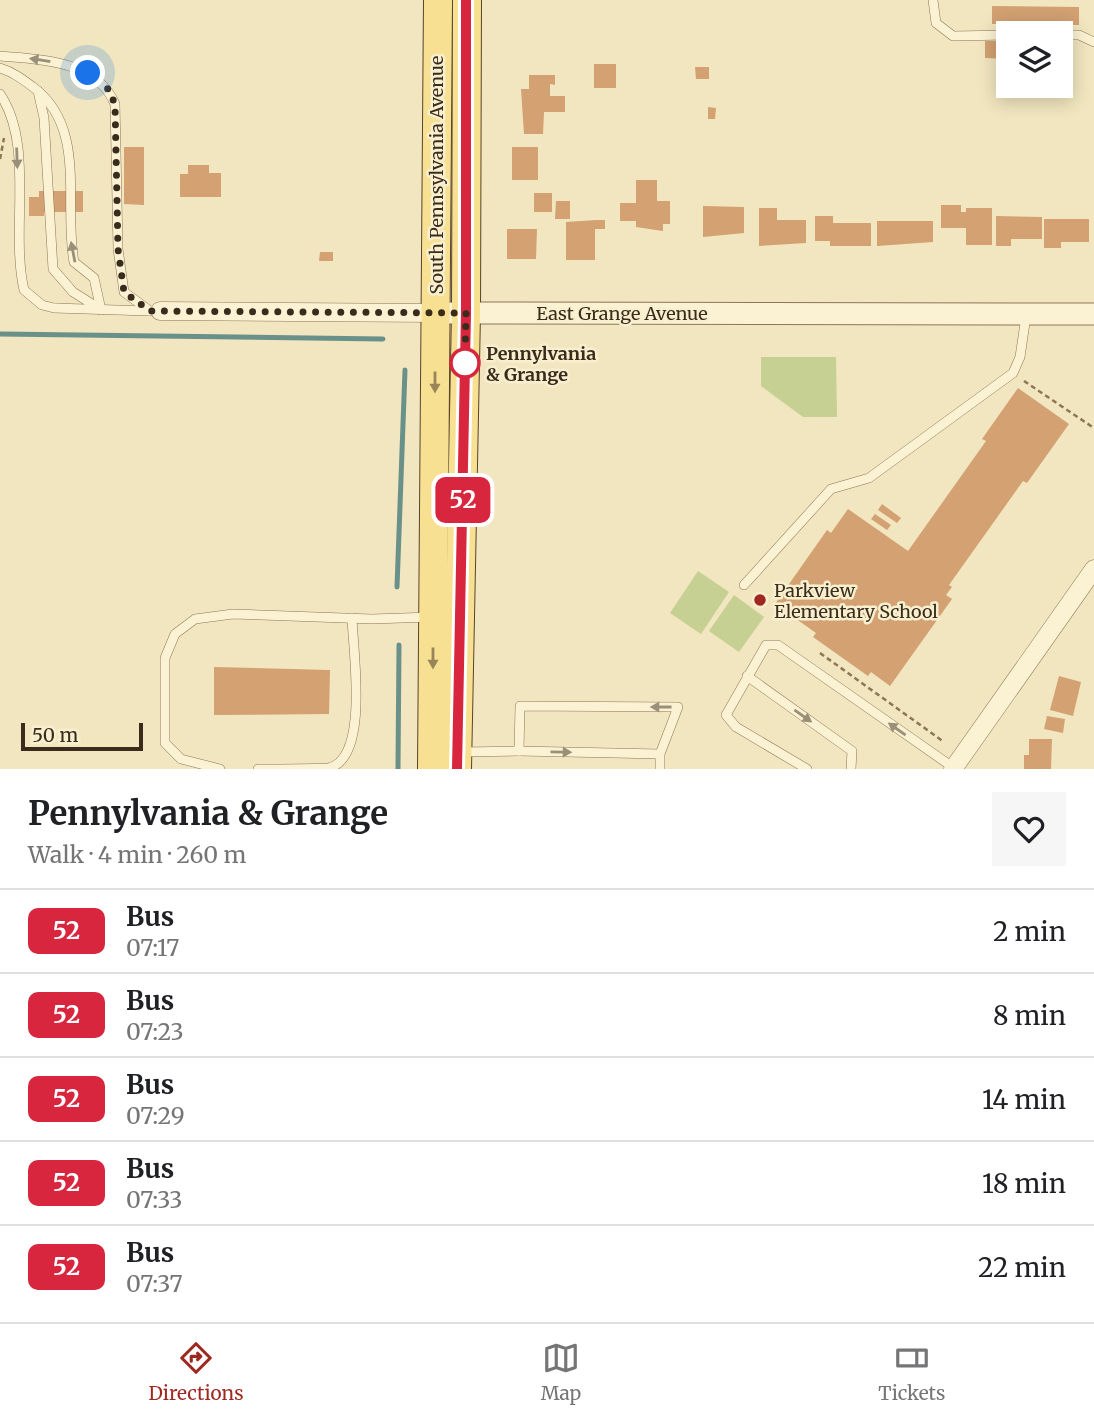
<!DOCTYPE html>
<meta charset="utf-8">
<style>
body{margin:0;font-family:Merriweather,serif;background:#f6f6f6;color:#202124;height:100vh;display:flex;flex-direction:column;font-size:26px;white-space:nowrap}
*{box-sizing:border-box;margin:0}
p{font-size:23px;color:#757577}
.icon{flex:none;width:38px;height:38px;fill:none;stroke:currentColor;stroke-width:2;stroke-linecap:round;stroke-linejoin:round}
.map{position:relative;height:769px;overflow:hidden}
.drawer{display:flex;flex-direction:column;background:#fff;flex:1}
.drawer>*{flex:none}
.badge{padding:0 14px;border-radius:10px;font-size:24px;line-height:46px}
.fabs{position:absolute;left:996px;top:21px;display:grid;gap:14px}
.fabs a{display:grid;place-items:center;width:77px;height:77px;border-radius:0px;background:#fff;box-shadow:0 4px 18px #0003;font-size:35px}
.scale{position:absolute;left:21px;bottom:18px;width:122px;box-sizing:border-box;padding-left:7px;border:4px solid #3a2c1c;border-top:0;font-size:19px;line-height:24px;white-space:nowrap;color:#3a2c1c;-webkit-text-stroke:5px #f8efcf;paint-order:stroke}
.you{position:absolute;width:35px;height:35px;margin:-18px;border:5px solid #fff;border-radius:50%;background:#1a73e8;box-shadow:0 0 0 10px #1a73e833}
.map>.badge{position:absolute;translate:-50% -50%;box-shadow:0 0 0 4px #fff}
.round{display:grid;place-items:center;flex:none;width:74px;height:74px;border-radius:0px;background:#f6f6f6}
.summary{display:flex;align-items:center;justify-content:space-between;height:119px;padding:0 28px}
h1{font-size:33px;font-weight:700;line-height:52px}
ul{padding:0;list-style:none}
li{display:flex;align-items:center;gap:21px;height:84px;padding:0 28px;border-top:2px solid #e0e0e0}
li div{flex:1}
li b{display:block;font-size:26px}
li em{font-style:normal}
li .badge{min-width:77px;font-weight:700;text-align:center}
.menu{display:flex;justify-content:space-around;align-items:center;height:98px;border-top:2px solid #e0e0e0;background:#fff;font-size:19px;color:#757577}
.menu a{display:grid;justify-items:center;gap:4px}
.menu .selected{color:#9f2921}
.map>svg:first-child{display:block}
.green{fill:#c5d092}
.lines{fill:none;stroke-linecap:round;stroke-linejoin:round}
.stream{stroke:#69918a;stroke-width:5}
.building{fill:#d3a172}
.service-casing{stroke:#8c7656;stroke-width:10}
.minor-casing{stroke:#8c7656;stroke-width:19}
.tertiary-casing{stroke:#8c7656;stroke-width:23}
.primary-casing{stroke:#59432b;stroke-width:30}
.path{stroke:#8c7656;stroke-width:2.5;stroke-dasharray:5 3.5;stroke-linecap:butt}
.service{stroke:#fbf2d3;stroke-width:9}
.minor{stroke:#fbf2d3;stroke-width:18}
.tertiary{stroke:#fbf2d3;stroke-width:21}
.primary{stroke:#f8e093;stroke-width:28}
.oneway{fill:#9a8f78}
.oneway2{fill:#998658}
.line-casing{stroke:#fff;stroke-width:16}
.line{stroke:#d7263d;stroke-width:10}
.walk{stroke:#3a2c1c;stroke-width:7;stroke-dasharray:0 12.6}
.stop-dot{fill:#fff;stroke:#d7263d;stroke-width:3.5}
.poi-dot{fill:#9f2921;stroke:#f8efcf;stroke-width:2.5}
.labels{text-anchor:middle;dominant-baseline:central;stroke-width:5;stroke-linejoin:round;paint-order:stroke}
.street-label{font-size:18px;fill:#3a2c1c;stroke:#f8efcf}
.stop-label{font-size:18px;font-weight:bold;fill:#3a2c1c;stroke:#f8efcf;text-anchor:start}
.poi-label{font-size:18px;fill:#3a2c1c;stroke:#f8efcf;text-anchor:start}
</style>
<div class="map">
<svg width="1094" height="769" viewBox="0 0 1094 769">
<rect width="100%" height="100%" fill="#f1e6bf"/>
<g class="green">
<polygon points="761,357 836,357 837,417 803,417 761,386"/>
<polygon points="698,571 729,592 701,634 670,613"/>
<polygon points="734,595 764,617 739,652 709,631"/>
</g>
<g class="lines">
<g class="stream">
<polyline points="0,334 383,339"/>
<polyline points="397,587 405,370"/>
<polyline points="398,769 399,645"/>
</g>
</g>
<g class="building">
<polygon points="992,6 1079,7 1079,25 992,24"/>
<polygon points="985,41 1008,41 1008,59 985,58"/>
<rect x="1060" y="41" width="12" height="18"/>
<rect x="594" y="64" width="22" height="24"/>
<polygon points="695,67 709,67 709,79 696,79"/>
<polygon points="529,75 555,75 555,85 550,84 550,96 565,96 565,112 544,112 543,134 524,134 521,89 529,89"/>
<polygon points="708,107 716,108 715,119 708,119"/>
<polygon points="124,147 144,147 144,205 124,204"/>
<rect x="512" y="147" width="26" height="33"/>
<polygon points="188,165 209,165 209,173 221,173 221,197 180,197 180,174 188,174"/>
<polygon points="636,180 657,180 657,201 670,201 670,224 663,224 663,231 636,227 636,221 620,221 620,203 636,203"/>
<polygon points="39,191 83,191 83,212 44,212 44,216 29,216 29,197 39,197"/>
<rect x="534" y="193" width="18" height="19"/>
<polygon points="556,201 570,201 570,219 555,219"/>
<polygon points="941,205 961,205 961,212 966,212 966,208 992,208 992,245 966,245 966,228 941,228"/>
<polygon points="703,206 744,207 744,233 703,237"/>
<polygon points="759,208 777,208 777,220 806,220 806,243 759,246"/>
<polygon points="815,216 833,216 833,223 871,223 871,246 830,246 830,241 815,241"/>
<polygon points="996,216 1042,217 1042,239 1011,239 1011,246 996,246"/>
<polygon points="1044,219 1089,219 1089,242 1061,242 1061,248 1044,248"/>
<polygon points="596,220 605,220 605,229 595,229 595,260 566,260 566,222"/>
<polygon points="877,221 933,221 933,242 877,246"/>
<polygon points="507,229 537,229 536,259 507,259"/>
<polygon points="320,252 333,252 333,261 319,261"/>
<polygon points="1018,388 1069,424 1027,483 1023,481 949,585 952,587 946,595 952,599 890,686 871,672 868,676 813,637 816,633 775,604 827,530 831,533 848,509 908,551 986,441 982,439"/>
<polygon points="882,504 901,518 897,523 878,510"/>
<polygon points="875,514 891,525 887,530 871,519"/>
<polygon points="214,667 330,670 329,714 214,715"/>
<polygon points="1059,676 1081,682 1073,716 1050,710"/>
<polygon points="1047,716 1065,719 1063,733 1044,729"/>
<polygon points="1029,739 1052,739 1051,769 1024,769 1024,755 1029,755"/>
</g>
<g class="lines">
<defs>
<g id="service">
<polyline points="933,0 936,23 953,36 1008,35"/>
<polyline points="1060,35 1079,35 1094,42"/>
<path d="M0 56C42 60 96 60 115 104L118 249 124 292 150 311"/>
<path d="M0 68C13 72 22 79 33 87 88 128 63 204 74 262L94 278 101 310"/>
<polyline points="38,91 44,118 53,269 73,292 100,309"/>
<path d="M0 94C35 146 10 229 24 290L42 305 54 308 148 311"/>
<polyline points="744,585 831,489 869,478 1013,373 1020,357 1026,316"/>
<polyline points="747,676 852,751 851,769"/>
<polyline points="460,752 519,751"/>
<polyline points="220,769 181,759 165,743 165,658 175,634 195,619 233,614 372,619 431,617"/>
<path d="M258 769C280 769 306 769 328 768 370 760 353 650 352 618"/>
<polyline points="660,769 660,754 678,707 520,706 519,751 660,754"/>
<polyline points="807,769 736,727 726,715 766,645 778,645 954,768"/>
</g>
<g id="minor">
<polyline points="160,311 435,313"/>
<polyline points="953,769 1094,569"/>
</g>
<polyline id="tertiary" points="435,313 1094,314"/>
<g id="primary">
<polyline points="432,769 438,0"/>
<polyline points="457,769 466,313 467,0"/>
</g>
</defs>
<use href="#service" class="service-casing"/>
<use href="#minor" class="minor-casing"/>
<use href="#tertiary" class="tertiary-casing"/>
<use href="#primary" class="primary-casing"/>
<g class="path">
<polyline points="0,159 4,138"/>
<polyline points="1024,381 1094,428"/>
<polyline points="820,653 944,742"/>
</g>
<use href="#service" class="service"/>
<use href="#minor" class="minor"/>
<use href="#tertiary" class="tertiary"/>
<use href="#primary" class="primary"/>
</g>
<defs><path id="oneway-solid" d="M-6-.8H1V-3.2L6.5 0L1 3.2V.8H-6Z" transform="scale(1.75)"/></defs>
<g class="oneway">
<use href="#oneway-solid" transform="translate(40 60) rotate(-171)"/>
<use href="#oneway-solid" transform="translate(17 158) rotate(88)"/>
<use href="#oneway-solid" transform="translate(73 252) rotate(-101)"/>
<use href="#oneway-solid" transform="translate(661 707) rotate(-180)"/>
<use href="#oneway-solid" transform="translate(803 716) rotate(35)"/>
<use href="#oneway-solid" transform="translate(897 729) rotate(-145)"/>
<use href="#oneway-solid" transform="translate(561 752) rotate(1)"/>
</g>
<g class="oneway2">
<use href="#oneway-solid" transform="translate(435 382) rotate(90)"/>
<use href="#oneway-solid" transform="translate(433 658) rotate(90)"/>
</g>
<g class="lines">
<defs>
<polyline id="line" points="457,769 466,313 466,0"/>
</defs>
<use href="#line" class="line-casing"/>
<use href="#line" class="line"/>
<polyline class="walk" points="88,73 108,89 115,104 118,249 124,292 150,311 466,313 465,363"/>
</g>
<circle class="stop-dot" cx="465" cy="363" r="14"/>
<circle class="poi-dot" cx="760" cy="600" r="7"/>
<g class="labels">
<g class="street-label">
<text transform="translate(436 175) rotate(-90)">South Pennsylvania Avenue</text>
<text x="622" y="313">East Grange Avenue</text>
</g>
<g class="stop-label">
<text x="486" y="353">Pennylvania<tspan x="486" dy="21">&amp; Grange</tspan></text>
</g>
<g class="poi-label">
<text x="774" y="590">Parkview<tspan x="774" dy="21">Elementary School</tspan></text>
</g>
</g>
</svg>
<div class="fabs">
<a><svg class="icon" aria-label="layers" viewBox="0 0 24 24"><path d="M12 4l9 5-9 5-9-5zM3 14l9 5 9-5"/></svg></a>
</div>
<div class="scale">50 m</div>
<div class="you" style="left:88px;top:73px"></div>
<b class="badge" style="left:463px;top:500px;background:#d7263d;color:#fff">52</b>
</div>
<section class="drawer">
<div class="summary"><div><h1>Pennylvania &amp; Grange</h1><p>Walk · 4 min · 260 m</p></div><a class="round"><svg class="icon" aria-label="heart" viewBox="0 0 24 24"><path d="M12 20l-8-8c-3-5 5-10 8-4 3-6 11-1 8 4z"/></svg></a></div>
<ul>
<li><span class="badge" style="background:#d7263d;color:#fff">52</span><div><b>Bus</b><p>07:17</p></div><em>2 min</em></li>
<li><span class="badge" style="background:#d7263d;color:#fff">52</span><div><b>Bus</b><p>07:23</p></div><em>8 min</em></li>
<li><span class="badge" style="background:#d7263d;color:#fff">52</span><div><b>Bus</b><p>07:29</p></div><em>14 min</em></li>
<li><span class="badge" style="background:#d7263d;color:#fff">52</span><div><b>Bus</b><p>07:33</p></div><em>18 min</em></li>
<li><span class="badge" style="background:#d7263d;color:#fff">52</span><div><b>Bus</b><p>07:37</p></div><em>22 min</em></li>
</ul>
</section>
<nav class="menu">
<a class="selected"><svg class="icon" aria-label="directions" viewBox="0 0 24 24"><path d="M12 3l9 9-9 9-9-9zM9 14v-3h6M13 9l2 2-2 2"/></svg>Directions</a>
<a><svg class="icon" aria-label="map" viewBox="0 0 24 24"><path d="M3 6l6-2 6 2 6-2v14l-6 2-6-2-6 2zM9 4v14M15 6v14"/></svg>Map</a>
<a><svg class="icon" aria-label="tickets" viewBox="0 0 24 24"><path d="M3 7h18v10H3zM15 7v10"/></svg>Tickets</a>
</nav>
